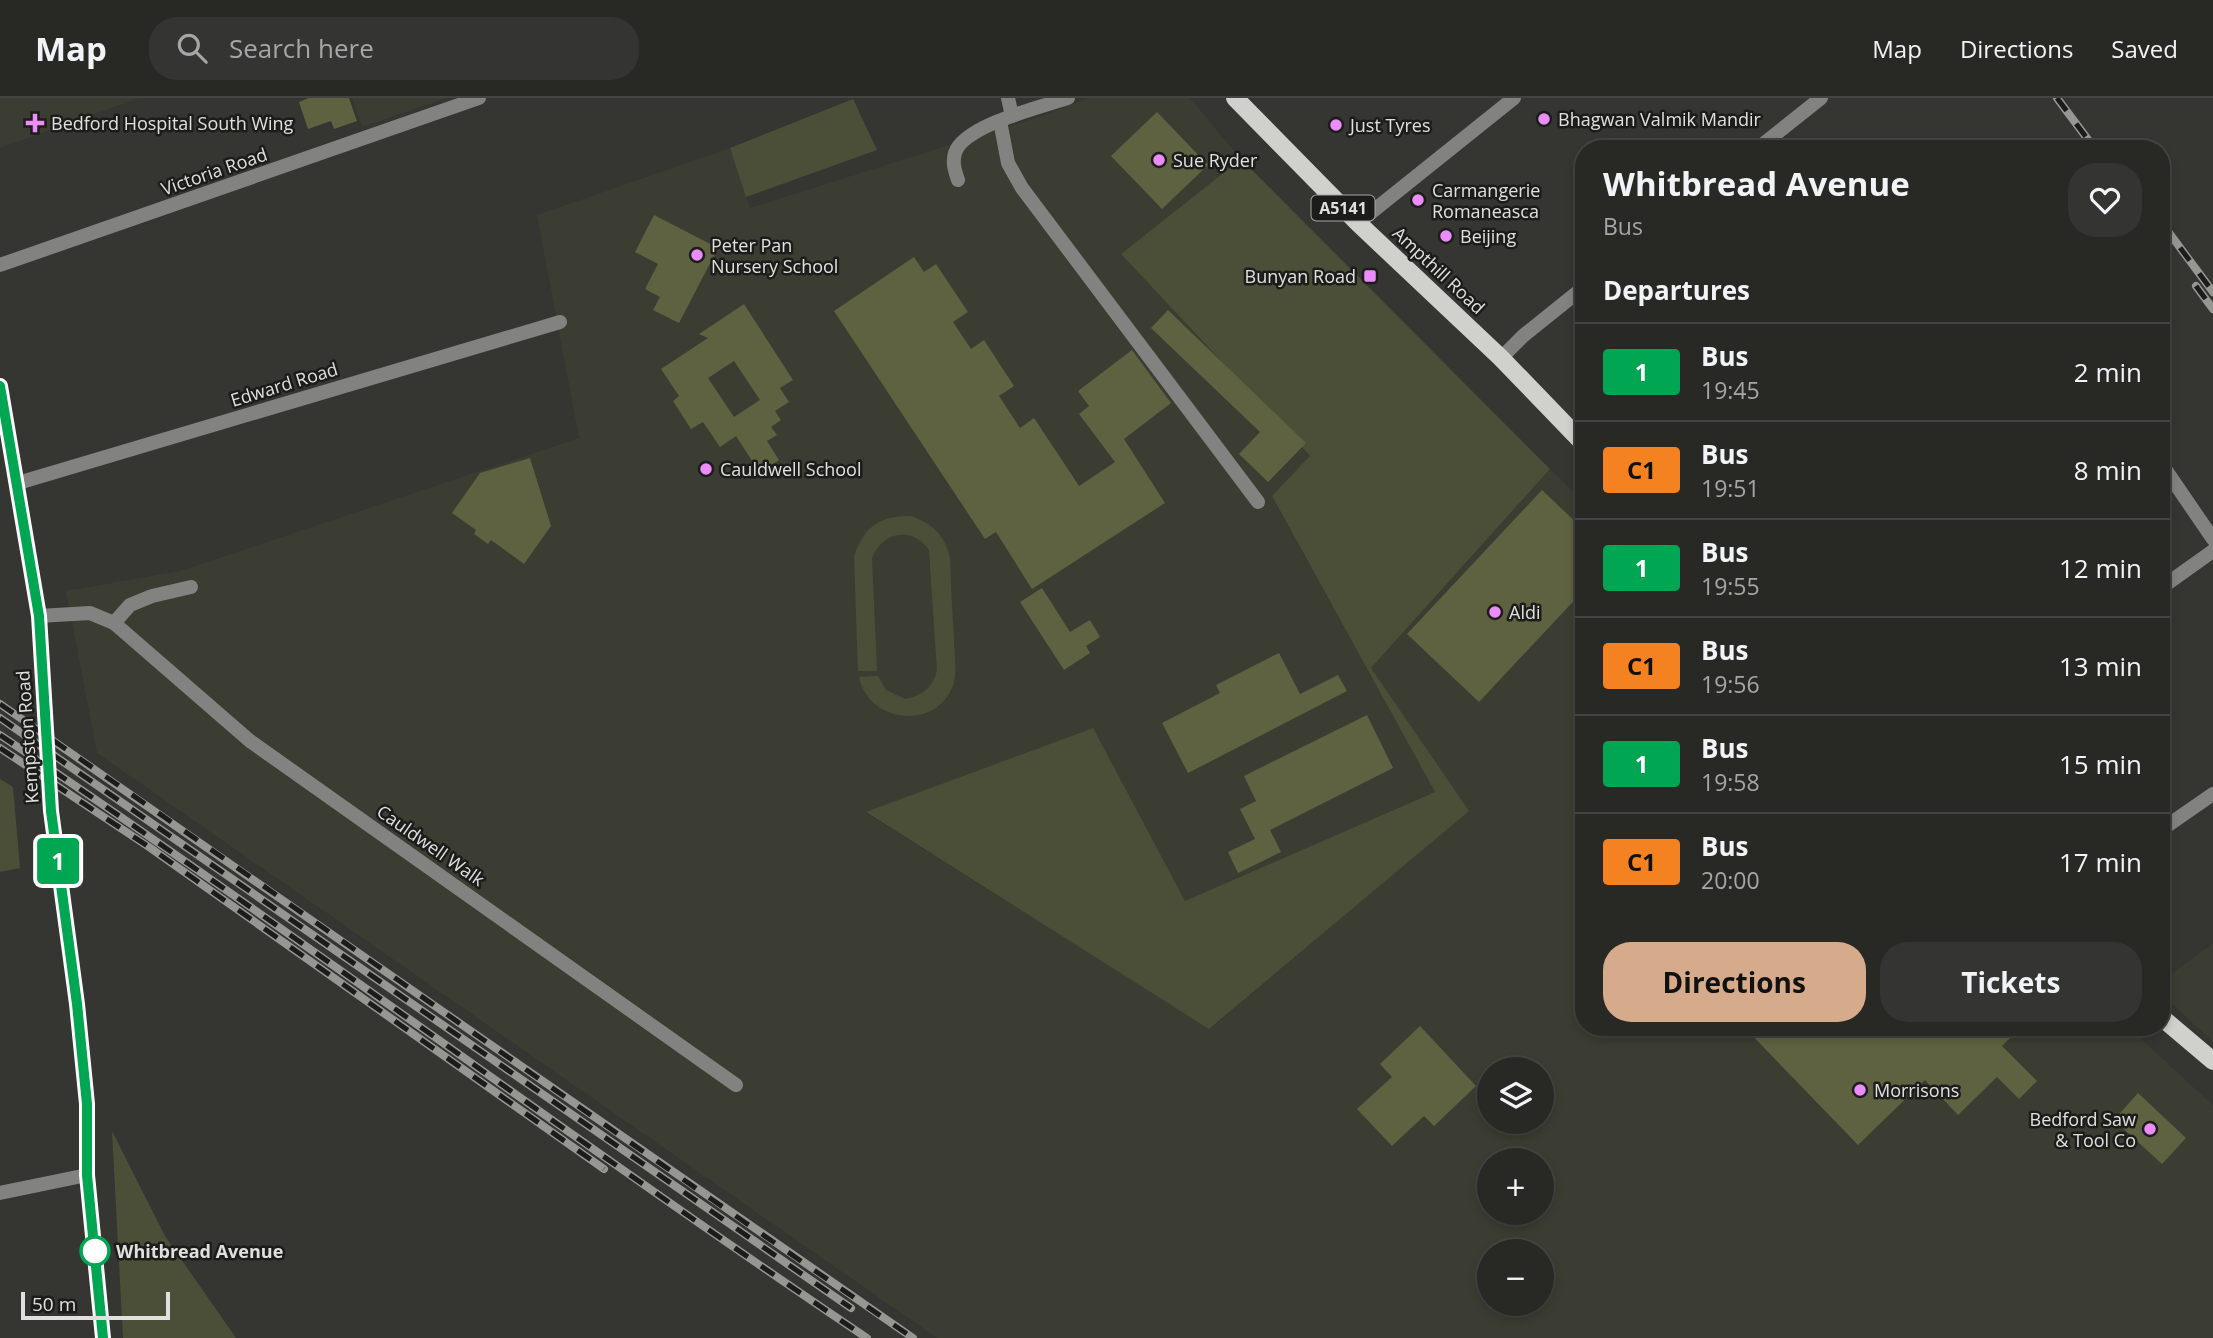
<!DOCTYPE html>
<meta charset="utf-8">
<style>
body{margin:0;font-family:"Open Sans",sans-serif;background:#343432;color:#f1f3f6;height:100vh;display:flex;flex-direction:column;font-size:26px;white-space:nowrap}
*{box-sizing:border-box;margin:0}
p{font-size:23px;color:#a5a6a7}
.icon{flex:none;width:38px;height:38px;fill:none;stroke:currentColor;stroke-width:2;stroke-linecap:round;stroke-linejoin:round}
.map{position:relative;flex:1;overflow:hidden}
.panel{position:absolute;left:1575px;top:42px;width:595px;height:896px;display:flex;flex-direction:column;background:#282825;border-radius:28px;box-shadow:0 4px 10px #0003,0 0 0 2px #444442}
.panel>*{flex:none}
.badge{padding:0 14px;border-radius:5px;font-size:24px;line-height:46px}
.buttons{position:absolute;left:1477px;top:959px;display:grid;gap:14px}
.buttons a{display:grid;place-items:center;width:77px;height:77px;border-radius:50%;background:#282825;box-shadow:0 4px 10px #0003,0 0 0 2px #444442;font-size:35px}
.scale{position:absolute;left:21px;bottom:18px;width:149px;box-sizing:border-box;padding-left:7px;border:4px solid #e0e1de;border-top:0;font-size:19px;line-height:24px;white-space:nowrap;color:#e0e1de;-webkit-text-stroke:5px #1c1c1a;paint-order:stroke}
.map>.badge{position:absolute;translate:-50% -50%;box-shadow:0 0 0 4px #fff}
h2{padding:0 28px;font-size:26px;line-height:63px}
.round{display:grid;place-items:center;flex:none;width:74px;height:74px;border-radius:28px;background:#343432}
.head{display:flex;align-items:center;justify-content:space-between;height:119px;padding:0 28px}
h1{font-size:33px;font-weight:700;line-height:52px}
.button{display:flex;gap:14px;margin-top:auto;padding:14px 28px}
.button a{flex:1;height:80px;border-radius:28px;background:#d6ab8b;color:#111;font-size:28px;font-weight:700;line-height:80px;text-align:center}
.button a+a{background:#343432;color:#f1f3f6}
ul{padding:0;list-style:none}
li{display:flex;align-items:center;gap:21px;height:98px;padding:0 28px;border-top:2px solid #444442}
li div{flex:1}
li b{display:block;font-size:26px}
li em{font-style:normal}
li .badge{min-width:77px;font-weight:700;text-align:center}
header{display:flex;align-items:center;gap:42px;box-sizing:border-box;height:98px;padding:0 35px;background:#282825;border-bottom:2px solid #444442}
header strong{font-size:33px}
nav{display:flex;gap:38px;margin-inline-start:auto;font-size:24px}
.search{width:490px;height:63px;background:#343432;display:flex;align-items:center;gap:18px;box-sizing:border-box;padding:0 24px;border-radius:28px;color:#a5a6a7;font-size:26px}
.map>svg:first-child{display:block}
.built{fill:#3b3d32;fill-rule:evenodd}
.green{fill:#4c4f38}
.building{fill:#5f6240;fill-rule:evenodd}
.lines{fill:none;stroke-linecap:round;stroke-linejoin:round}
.street{stroke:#828381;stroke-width:14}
.secondary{stroke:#aeafab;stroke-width:14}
.primary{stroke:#d0d1cc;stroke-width:18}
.rail-casing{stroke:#969693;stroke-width:8}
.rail{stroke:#1c1c1a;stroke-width:5;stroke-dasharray:16;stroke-linecap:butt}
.secondary-bridge{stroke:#aeafab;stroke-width:14}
.line-casing{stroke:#fff;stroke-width:16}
.line{stroke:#00a651;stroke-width:10}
.poi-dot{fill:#ec8cfa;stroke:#1c1c1a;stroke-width:2.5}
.stop-dot{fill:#fff;stroke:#00a651;stroke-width:3.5}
.labels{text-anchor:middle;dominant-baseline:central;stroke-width:5;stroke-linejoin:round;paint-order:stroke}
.shield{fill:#1c1c1a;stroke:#a5a6a3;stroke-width:2}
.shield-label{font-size:16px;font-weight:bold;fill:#e0e1de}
.poi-label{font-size:18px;fill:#e0e1de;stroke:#1c1c1a;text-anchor:start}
.street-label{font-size:18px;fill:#e0e1de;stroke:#1c1c1a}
.stop-label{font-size:18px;font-weight:bold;fill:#e0e1de;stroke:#1c1c1a;text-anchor:start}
</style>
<header>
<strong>Map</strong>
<div class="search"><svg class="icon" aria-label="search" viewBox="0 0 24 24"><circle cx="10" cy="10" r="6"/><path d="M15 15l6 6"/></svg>Search here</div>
<nav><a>Map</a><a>Directions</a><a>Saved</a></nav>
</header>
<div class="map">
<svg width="2213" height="1240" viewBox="0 0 2213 1240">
<rect width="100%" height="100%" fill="#353531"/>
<g class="built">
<polygon points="0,0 139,0 0,50"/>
<polygon points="352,0 447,0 362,29"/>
<path d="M1088 0H1190L1241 61 1121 156 1310 359 1272 399 1435 694 1185 803 1092 630 866 715 1210 931 1468 713 1371 570 1550 371 1584 405V929H2128L2213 1007V1240H937L97 655 66 493 180 473 579 340 537 117 730 50 750 110 1047 16ZM1489 971H1542V1024H1489ZM1489 1062H1542V1115H1489ZM1489 1153H1542V1206H1489Z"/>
<polygon points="2213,845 2213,944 2161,895 2161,884"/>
</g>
<g class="green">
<polygon points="853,1 877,52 746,99 730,50"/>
<polygon points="1241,61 1550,371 1371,570 1469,713 1209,931 866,714 1093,630 1185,803 1435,694 1272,398 1310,358 1121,156"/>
<path d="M910 418C932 425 945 437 950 460 951 487 952 514 954 541 954 554 957 570 954 584 940 633 869 627 859 579L878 578 886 592 905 601C922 598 934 589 937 572L929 452C912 428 883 433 872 460L877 573H858L854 458C865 429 878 418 910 418Z"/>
<polygon points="0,681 13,689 20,770 0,774"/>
<polygon points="112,1033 165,1138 236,1240 123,1240"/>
</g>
<g class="building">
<polygon points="309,0 349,0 357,23 334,31 331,23 308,31 299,4"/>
<polygon points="1157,14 1208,67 1162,111 1111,58"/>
<polygon points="654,117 718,150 679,225 653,212 660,199 645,191 658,166 635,154"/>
<polygon points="914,159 924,174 936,166 968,214 953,224 971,251 984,242 1014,288 999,298 1020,330 1034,320 1079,388 1115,364 1079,316 1089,308 1078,293 1132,252 1171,305 1124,341 1165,405 1032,491 996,434 985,441 834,213"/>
<path d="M744 206 793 282 780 290 789 304 775 313 781 322 771 329 777 337 767 343 779 362 760 375 736 338 720 349 703 324 691 331 673 303 679 298 661 271 708 240 699 236ZM734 263 760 302 734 319 708 280Z"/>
<polygon points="1168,212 1306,345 1268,384 1239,356 1260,334 1151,230"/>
<polygon points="530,360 551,428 524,466 491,442 488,446 474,436 476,432 452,415 480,375"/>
<polygon points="1542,392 1584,432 1584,492 1479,604 1407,536"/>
<polygon points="1042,490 1070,534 1090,522 1100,539 1086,548 1090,555 1064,572 1020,504"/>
<polygon points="1279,555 1300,596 1338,577 1347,593 1188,675 1162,625 1220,595 1216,587"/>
<polygon points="1367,617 1393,670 1270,732 1281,754 1238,775 1228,754 1255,741 1240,711 1256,703 1244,678"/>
<polygon points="1420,928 1476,988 1434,1028 1424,1018 1392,1048 1357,1011 1392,979 1380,966"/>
<polygon points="1744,929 2021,929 2002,948 2037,983 2019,1001 1997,979 1958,1017 1925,982 1858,1047"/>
<polygon points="2138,995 2186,1040 2162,1066 2114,1022"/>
</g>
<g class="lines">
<g class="street">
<polyline points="1008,0 1012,18"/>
<polyline points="1000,23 1008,65 1022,90 1258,404"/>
<polyline points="1757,51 1821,0"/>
<path d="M958 82C955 73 952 65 955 55 964 27 1042 9 1068 0"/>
<polyline points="1358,125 1514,0"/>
<polyline points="0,167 479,0"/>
<polyline points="1501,260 1523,238 1584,189"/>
<polyline points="2161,365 2213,441"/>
<polyline points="18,385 560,224"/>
<polyline points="2161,490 2213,453"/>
<polyline points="39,518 90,515 114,525 250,643 736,987"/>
<polyline points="114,525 130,507 152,498 191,489"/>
<polyline points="2161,732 2213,696"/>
<polyline points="0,1095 87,1077"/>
</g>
<g class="secondary">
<polyline points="0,288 39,518 45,622"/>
<polyline points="51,713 77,906 87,1006 87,1077 103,1240"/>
</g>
<g class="primary">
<polyline points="1235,0 1358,125 1501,260 1584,346"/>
<polyline points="2161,919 2213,963"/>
</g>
<defs>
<g id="rail">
<polyline points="2057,0 2095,51"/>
<polyline points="2161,124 2213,194"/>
<polyline points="2196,188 2213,211"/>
<path d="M0 606C306 815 607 1031 913 1240"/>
<polyline points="0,620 851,1210"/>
<path d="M0 637C293 833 575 1044 867 1240"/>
<polyline points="0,650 149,749 604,1071"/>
</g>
</defs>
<use href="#rail" class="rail-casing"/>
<use href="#rail" class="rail"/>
<polyline class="secondary-bridge" points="45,622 51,713"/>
</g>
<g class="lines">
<defs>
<polyline id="line" points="0,288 39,518 51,713 77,906 87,1006 87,1077 103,1240"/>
</defs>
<use href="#line" class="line-casing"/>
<use href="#line" class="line"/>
</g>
<g class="poi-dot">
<circle cx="1544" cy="21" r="7"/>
<path d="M31.5 14.5h7v7h7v7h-7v7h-7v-7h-7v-7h7z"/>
<circle cx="1336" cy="27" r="7"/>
<circle cx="1159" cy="62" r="7"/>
<circle cx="1418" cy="102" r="7"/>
<circle cx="1446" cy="138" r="7"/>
<circle cx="697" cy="157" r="7"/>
<rect x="1363" y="171" width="14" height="14" rx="3.5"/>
<circle cx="706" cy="371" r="7"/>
<circle cx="1495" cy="514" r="7"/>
<circle cx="1860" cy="992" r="7"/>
<circle cx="2150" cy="1031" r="7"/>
</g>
<circle class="stop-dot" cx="95" cy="1153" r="14"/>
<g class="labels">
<rect class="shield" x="1311.5" y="97.5" width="63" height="25" rx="5"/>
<g class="shield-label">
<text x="1343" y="110">A5141</text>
</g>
<g class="poi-label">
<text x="1558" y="21">Bhagwan Valmik Mandir</text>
<text x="51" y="25">Bedford Hospital South Wing</text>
<text x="1350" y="27">Just Tyres</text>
<text x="1173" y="62">Sue Ryder</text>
<text x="1432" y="92">Carmangerie<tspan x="1432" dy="21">Romaneasca</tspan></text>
<text x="1460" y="138">Beijing</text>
<text x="711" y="147">Peter Pan<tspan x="711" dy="21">Nursery School</tspan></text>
<text x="1356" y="178" text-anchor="end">Bunyan Road</text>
<text x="720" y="371">Cauldwell School</text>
<text x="1509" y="514">Aldi</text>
<text x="1874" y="992">Morrisons</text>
<text x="2136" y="1021" text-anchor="end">Bedford Saw<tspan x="2136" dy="21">&amp; Tool Co</tspan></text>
</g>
<g class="street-label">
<text transform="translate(214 73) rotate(-19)">Victoria Road</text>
<text transform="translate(1439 172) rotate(43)">Ampthill Road</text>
<text transform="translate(284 286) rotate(-17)">Edward Road</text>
<text transform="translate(27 639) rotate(-94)">Kempston Road</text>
<text transform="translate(431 747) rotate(35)">Cauldwell Walk</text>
</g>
<g class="stop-label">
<text x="116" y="1153">Whitbread Avenue</text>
</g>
</g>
</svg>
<div class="buttons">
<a><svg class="icon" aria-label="layers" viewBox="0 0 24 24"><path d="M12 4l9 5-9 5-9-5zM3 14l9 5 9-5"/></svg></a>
<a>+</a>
<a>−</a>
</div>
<div class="scale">50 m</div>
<b class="badge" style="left:58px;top:763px;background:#00a651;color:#fff">1</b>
<section class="panel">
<div class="head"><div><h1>Whitbread Avenue</h1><p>Bus</p></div><a class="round"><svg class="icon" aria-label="heart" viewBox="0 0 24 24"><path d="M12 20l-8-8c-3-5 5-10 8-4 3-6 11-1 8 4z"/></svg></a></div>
<h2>Departures</h2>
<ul>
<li><span class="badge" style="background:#00a651;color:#fff">1</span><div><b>Bus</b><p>19:45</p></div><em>2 min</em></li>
<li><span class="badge" style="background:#f58220;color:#111">C1</span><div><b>Bus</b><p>19:51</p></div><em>8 min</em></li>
<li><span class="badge" style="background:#00a651;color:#fff">1</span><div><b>Bus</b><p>19:55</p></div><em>12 min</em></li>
<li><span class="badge" style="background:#f58220;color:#111">C1</span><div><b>Bus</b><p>19:56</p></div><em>13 min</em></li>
<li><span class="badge" style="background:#00a651;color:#fff">1</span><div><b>Bus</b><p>19:58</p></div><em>15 min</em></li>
<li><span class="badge" style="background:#f58220;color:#111">C1</span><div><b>Bus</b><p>20:00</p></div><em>17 min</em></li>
</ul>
<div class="button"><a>Directions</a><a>Tickets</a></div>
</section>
</div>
